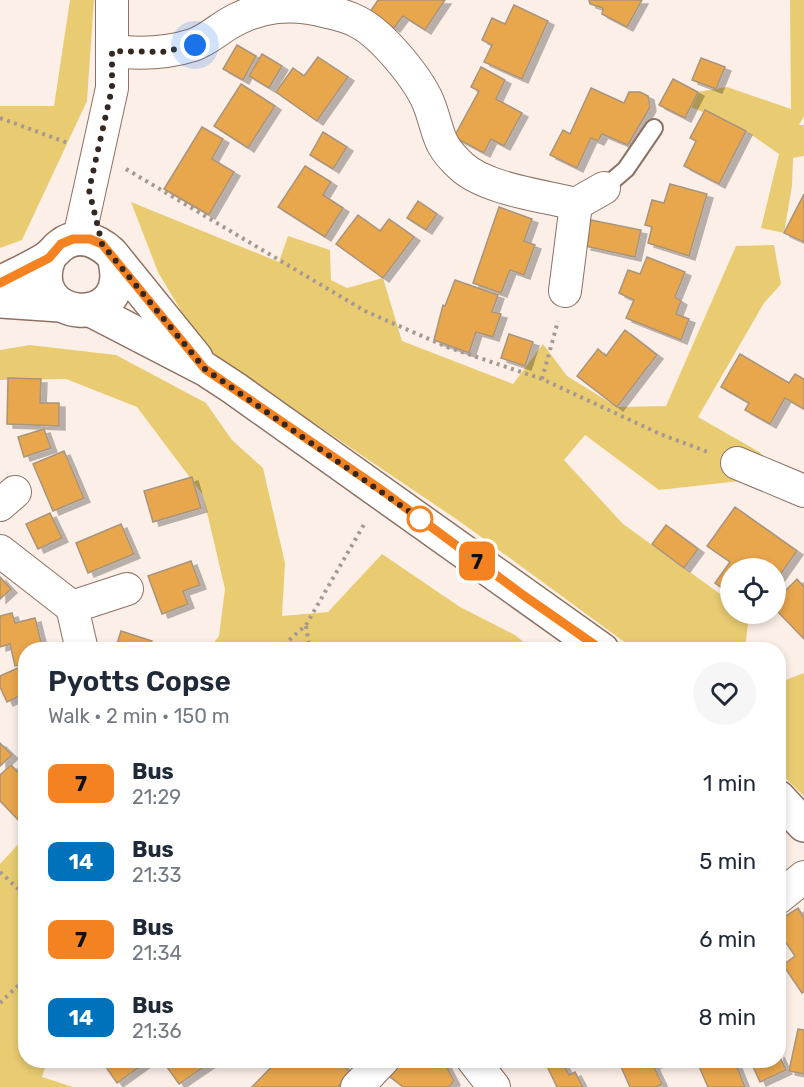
<!DOCTYPE html>
<meta charset="utf-8">
<style>
body{margin:0;font-family:Rubik,sans-serif;background:#f6f6f7;color:#1f2937;height:100vh;display:flex;flex-direction:column;font-size:22px;white-space:nowrap}
*{box-sizing:border-box;margin:0}
p{font-size:20px;color:#747a83}
.icon{flex:none;width:33px;height:33px;fill:none;stroke:currentColor;stroke-width:2;stroke-linecap:round;stroke-linejoin:round}
.map{position:relative;flex:1;overflow:hidden}
.side{position:absolute;left:18px;top:642px;width:768px;height:426px;display:flex;flex-direction:column;background:#fff;border-radius:24px;box-shadow:0 3px 9px #0003}
.side>*{flex:none}
.badge{padding:0 12px;border-radius:9px;font-size:21px;line-height:39px}
.controls{position:absolute;left:720px;top:558px;display:grid;gap:12px}
.controls a{display:grid;place-items:center;width:66px;height:66px;border-radius:50%;background:#fff;box-shadow:0 3px 9px #0003;font-size:30px}
.you{position:absolute;width:30px;height:30px;margin:-15px;border:4px solid #fff;border-radius:50%;background:#1a73e8;box-shadow:0 0 0 9px #1a73e833}
.map>.badge{position:absolute;translate:-50% -50%;box-shadow:0 0 0 3px #fff}
.round{display:grid;place-items:center;flex:none;width:63px;height:63px;border-radius:32px;background:#f6f6f7}
.summary{display:flex;align-items:center;justify-content:space-between;height:102px;padding:0 30px}
h1{font-size:28px;font-weight:600;line-height:45px}
ul{padding:0;list-style:none}
li{display:flex;align-items:center;gap:18px;height:78px;padding:0 30px}
li div{flex:1}
li b{display:block;font-size:22px}
li em{font-style:normal}
li .badge{min-width:66px;font-weight:700;text-align:center}
.map>svg:first-child{display:block}
.green{fill:#e9cc72}
.building{fill:#e8a64e;stroke:#a9947c;stroke-width:1.5;filter:url(#shadow)}
.lines{fill:none;stroke-linecap:round;stroke-linejoin:round}
.lane-casing{stroke:#8d7162;stroke-width:20}
.street-casing{stroke:#8d7162;stroke-width:34}
.secondary-casing{stroke:#8d7162;stroke-width:36}
.path{stroke:#a69992;stroke-width:4;stroke-dasharray:3 4.5;stroke-linecap:butt}
.lane{stroke:#fff;stroke-width:16}
.street{stroke:#fff;stroke-width:32}
.secondary{stroke:#fff;stroke-width:33}
.line-casing{stroke:#fff;stroke-width:14}
.line{stroke:#f58220;stroke-width:9}
.walk{stroke:#342821;stroke-width:6;stroke-dasharray:0 10.8}
.stop-dot{fill:#fff;stroke:#f58220;stroke-width:3}
</style>
<div class="map">
<svg width="804" height="1087" viewBox="0 0 804 1087">
<defs>
<filter id="shadow"><feDropShadow dx="6" dy="4" stdDeviation="0" flood-color="#0004"/></filter>
</defs>
<rect width="100%" height="100%" fill="#fcefe8"/>
<g class="green">
<polygon points="70,0 94,0 87,101 22,240 0,248 0,106 54,106"/>
<polygon points="790,0 804,0 804,116 799,125 804,125 804,156 793,158 792,186 784,233 761,228 779,154 746,131 691,107 698,92 727,87 791,109"/>
<polygon points="131,202 279,262 288,236 330,250 331,280 347,288 383,278 402,341 513,384 543,344 567,376 617,407 666,406 736,246 774,245 781,284 764,303 698,417 761,453 740,481 659,490 585,435 564,460 623,524 730,601 730,614 749,615 745,649 634,649 462,523 203,348 158,272"/>
<polygon points="30,345 116,355 206,403 232,440 263,468 285,563 282,616 328,612 382,554 460,607 515,635 532,649 209,649 219,636 225,589 203,495 137,407 66,379 0,380 0,350"/>
<polygon points="804,673 804,796 779,772 778,683"/>
<polygon points="25,837 26,1060 47,1061 42,1077 73,1087 0,1087 0,864"/>
</g>
<g class="building">
<polygon points="378,0 445,0 425,30 403,16 394,28 370,12"/>
<polygon points="589,0 642,0 627,27 602,14 603,8 590,4"/>
<polygon points="514,5 548,21 522,79 484,62 492,45 482,40 492,18 505,24"/>
<polygon points="237,45 256,56 243,80 223,69"/>
<polygon points="262,54 282,66 269,88 249,76"/>
<polygon points="318,57 348,77 317,121 276,92 293,68 304,76"/>
<polygon points="701,58 725,67 716,89 692,80"/>
<polygon points="481,67 505,80 496,99 522,113 504,146 491,139 484,153 454,137 479,91 471,87"/>
<polygon points="673,79 698,92 685,118 659,105"/>
<polygon points="241,84 275,106 248,148 214,126"/>
<polygon points="591,88 624,103 629,92 640,92 648,96 650,107 628,145 602,134 598,141 591,138 577,168 550,155 563,130 570,134"/>
<polygon points="705,110 746,131 719,184 684,166 696,141 690,138"/>
<polygon points="202,127 223,139 212,159 234,172 209,215 164,189"/>
<polygon points="323,132 347,147 333,169 310,155"/>
<polygon points="305,166 331,182 323,195 343,208 325,237 278,207"/>
<polygon points="670,184 707,194 689,256 648,243 652,227 645,225 652,200 664,203"/>
<polygon points="804,194 804,242 784,233"/>
<polygon points="418,201 437,214 426,230 407,218"/>
<polygon points="499,207 532,219 524,241 535,245 524,275 510,270 501,293 473,283"/>
<polygon points="358,215 380,231 389,219 414,237 383,278 336,244"/>
<polygon points="591,220 641,230 635,257 585,246"/>
<polygon points="647,257 685,272 675,297 681,301 676,314 689,319 681,340 626,318 634,300 619,293 628,270 640,274"/>
<polygon points="455,280 498,295 492,312 501,314 493,337 476,332 469,353 434,340 443,305 445,306"/>
<polygon points="625,330 657,355 617,407 577,376 598,349 606,356"/>
<polygon points="509,334 533,342 525,366 501,358"/>
<polygon points="740,354 789,383 795,374 804,379 804,409 785,398 770,424 745,410 749,403 721,387"/>
<polygon points="8,378 41,379 40,403 59,403 59,426 7,424"/>
<polygon points="44,429 51,448 24,457 18,437"/>
<polygon points="64,451 84,498 53,511 33,464"/>
<polygon points="192,477 201,508 153,522 144,491"/>
<polygon points="735,507 797,551 778,578 776,568 730,568 729,593 715,583 730,562 707,546"/>
<polygon points="50,513 62,538 38,549 26,524"/>
<polygon points="121,524 134,554 88,573 76,543"/>
<polygon points="666,525 698,549 684,568 652,544"/>
<polygon points="191,561 200,585 183,591 188,604 162,614 148,576"/>
<polygon points="0,577 11,589 0,599"/>
<polygon points="797,579 804,587 804,639 776,610 776,606 782,600 779,597"/>
<polygon points="12,613 15,623 35,618 43,650 26,650 26,664 15,666 10,644 0,647 0,616"/>
<polygon points="121,631 152,641 149,650 115,650"/>
<polygon points="20,667 26,679 26,693 7,702 0,687 0,676"/>
<polygon points="0,743 12,755 0,766"/>
<polygon points="11,765 26,780 26,817 20,822 0,801 0,775"/>
<polygon points="798,908 804,918 804,992 802,993 783,965 795,956 778,931 778,921"/>
<polygon points="798,1029 804,1030 804,1074 789,1071"/>
<polygon points="778,1053 786,1070 760,1082 750,1060 778,1060"/>
<polygon points="101,1060 149,1060 117,1083"/>
<polygon points="162,1060 214,1060 179,1084"/>
<polygon points="278,1060 299,1060 303,1064 307,1060 318,1060 325,1066 330,1060 338,1060 351,1073 338,1087 252,1087"/>
<polygon points="394,1060 418,1060 426,1066 443,1060 454,1081 449,1087 403,1087 385,1073"/>
<polygon points="544,1060 561,1060 569,1075 575,1072 583,1087 557,1087"/>
<polygon points="618,1060 664,1060 653,1065 662,1084 656,1087 630,1087"/>
<polygon points="702,1060 734,1060 745,1087 708,1087 697,1062"/>
</g>
<g class="lines">
<defs>
<polyline id="lane" points="604,188 626,169 654,128"/>
<g id="street">
<path d="M112 51C138 54 168 53 193 45 205 41 217 31 228 24 260 5 292 2 328 12 338 14 349 17 358 22 383 35 421 81 430 107 440 135 437 144 461 166 485 189 544 196 576 204L604 188"/>
<polyline points="79,238 112,88 112,0"/>
<polyline points="565,291 576,204"/>
<polyline points="737,463 804,491"/>
<polyline points="0,505 15,492"/>
<polyline points="0,551 72,607"/>
<polyline points="82,650 72,607 127,589"/>
<polyline points="778,898 804,877"/>
<polyline points="473,1060 494,1087"/>
<polyline points="357,1087 383,1060"/>
</g>
<g id="secondary">
<path d="M49 258C24 322 132 332 115 261"/>
<path d="M0 283C15 275 32 268 46 259 52 255 55 250 60 246 77 232 97 240 111 253L196 358"/>
<polyline points="0,301 60,305"/>
<polyline points="91,310 205,369 234,388 602,650"/>
<polyline points="778,797 804,825"/>
</g>
</defs>
<use href="#lane" class="lane-casing"/>
<use href="#street" class="street-casing"/>
<use href="#secondary" class="secondary-casing"/>
<g class="path">
<polyline points="0,118 68,143"/>
<polyline points="126,169 365,311 447,347 542,379 660,434 708,452"/>
<polyline points="542,379 558,321"/>
<polyline points="306,626 310,650"/>
<polyline points="278,650 306,625 366,521"/>
<polyline points="0,872 26,896"/>
<polyline points="0,1003 26,978"/>
</g>
<use href="#lane" class="lane"/>
<use href="#street" class="street"/>
<use href="#secondary" class="secondary"/>
</g>
<g class="lines">
<defs>
<polyline id="line" points="0,283 49,258 61,244 73,239 90,239 102,244 205,369 383,491 523,595 602,650"/>
</defs>
<use href="#line" class="line-casing"/>
<use href="#line" class="line"/>
<polyline class="walk" points="195,45 162,52 112,51 112,88 89,190 102,244 205,369 420,519"/>
</g>
<circle class="stop-dot" cx="420" cy="519" r="12"/>
</svg>
<div class="controls">
<a><svg class="icon" aria-label="locate" viewBox="0 0 24 24"><circle cx="12" cy="12" r="6"/><path d="M12 2v4M12 18v4M2 12h4M18 12h4"/></svg></a>
</div>
<div class="you" style="left:195px;top:45px"></div>
<b class="badge" style="left:477px;top:561px;background:#f58220;color:#111">7</b>
<section class="side">
<div class="summary"><div><h1>Pyotts Copse</h1><p>Walk · 2 min · 150 m</p></div><a class="round"><svg class="icon" aria-label="heart" viewBox="0 0 24 24"><path d="M12 20l-8-8c-3-5 5-10 8-4 3-6 11-1 8 4z"/></svg></a></div>
<ul>
<li><span class="badge" style="background:#f58220;color:#111">7</span><div><b>Bus</b><p>21:29</p></div><em>1 min</em></li>
<li><span class="badge" style="background:#0072bc;color:#fff">14</span><div><b>Bus</b><p>21:33</p></div><em>5 min</em></li>
<li><span class="badge" style="background:#f58220;color:#111">7</span><div><b>Bus</b><p>21:34</p></div><em>6 min</em></li>
<li><span class="badge" style="background:#0072bc;color:#fff">14</span><div><b>Bus</b><p>21:36</p></div><em>8 min</em></li>
</ul>
</section>
</div>
